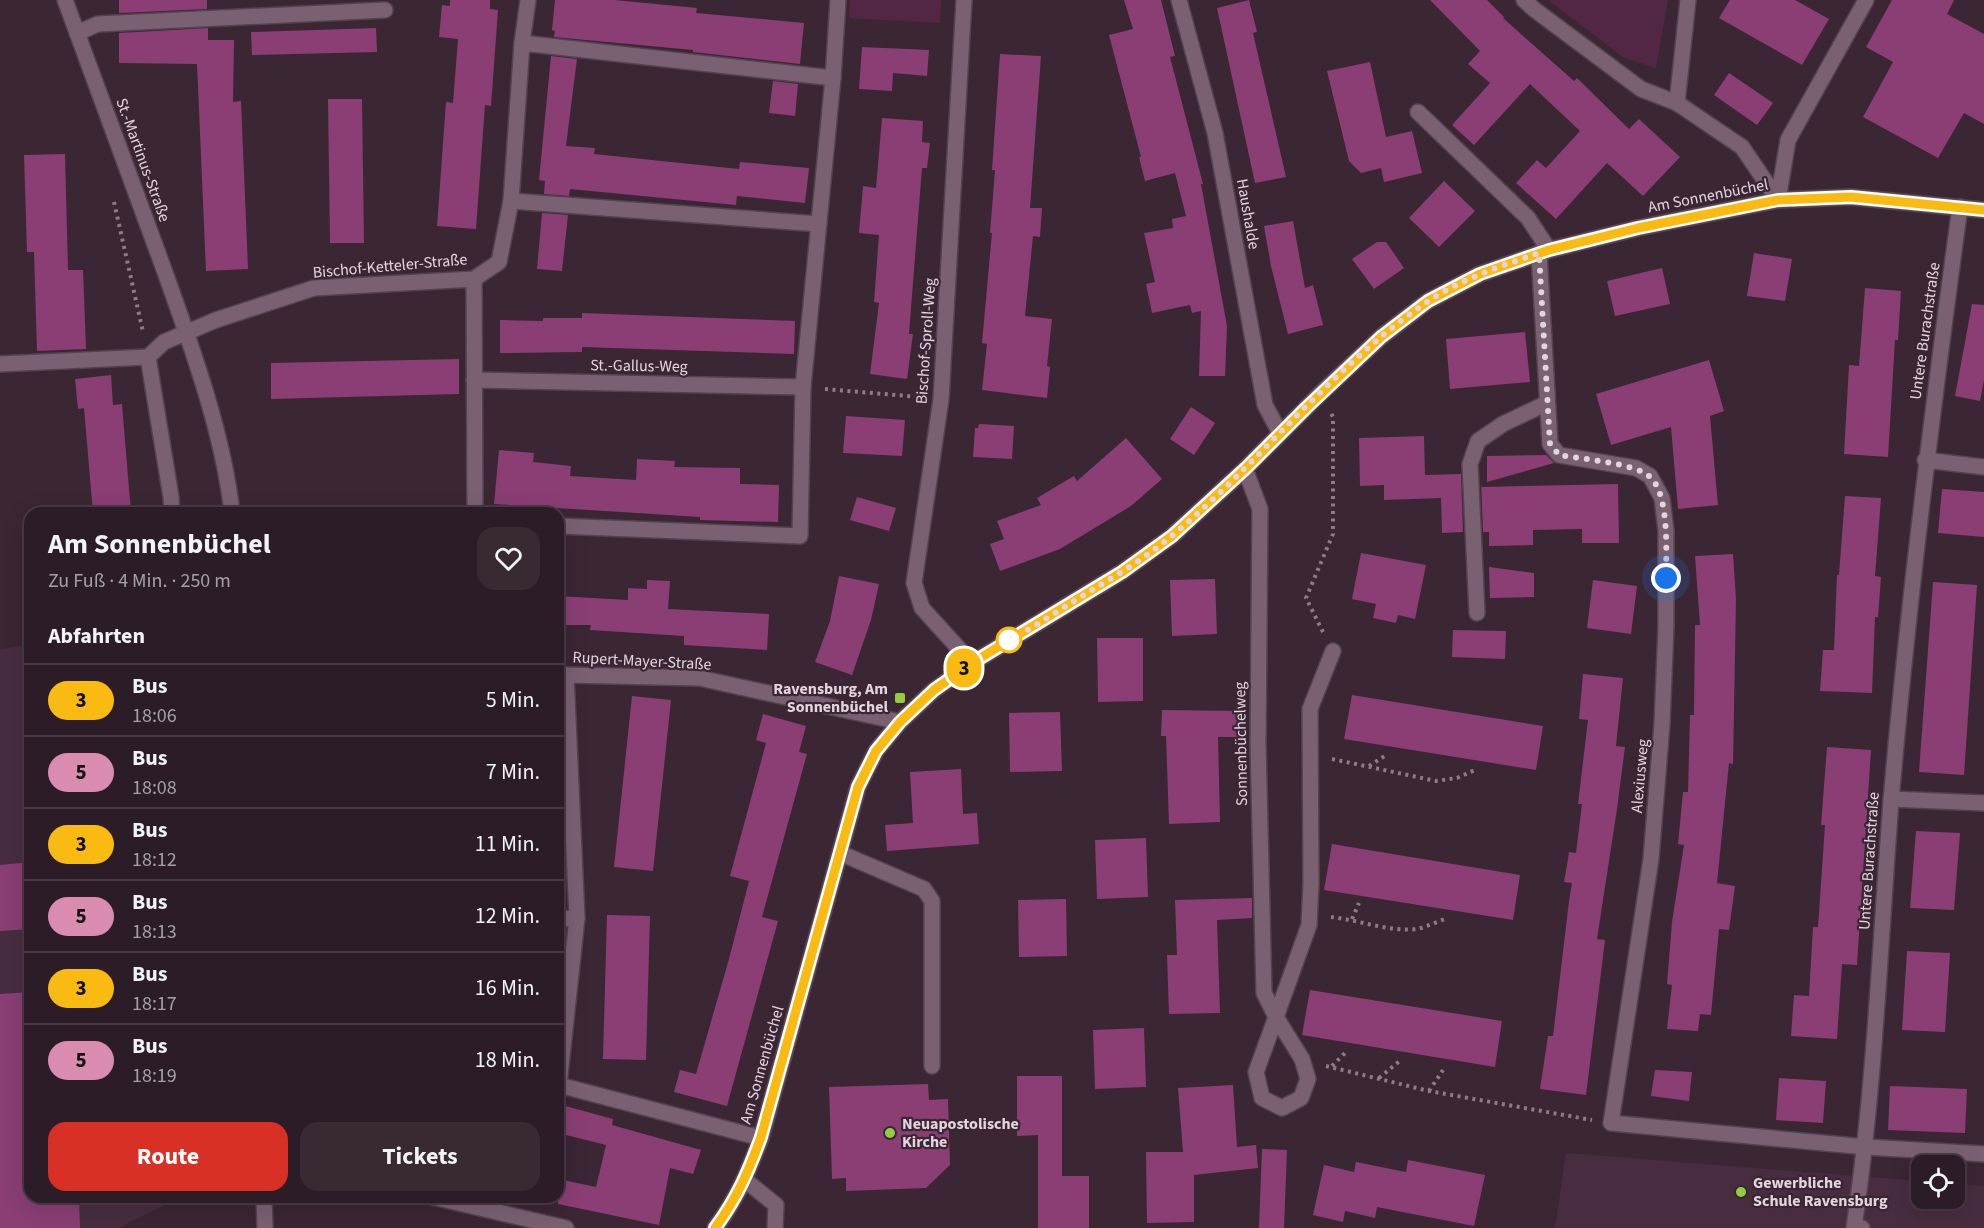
<!DOCTYPE html>
<html lang="de">
<meta charset="utf-8">
<style>
body{margin:0;font-family:"Source Sans 3",sans-serif;background:#382933;color:#f1f3f6;height:100vh;display:flex;flex-direction:column;font-size:22px;white-space:nowrap}
*{box-sizing:border-box;margin:0}
p{font-size:20px;color:#a6a1a7}
.icon{flex:none;width:33px;height:33px;fill:none;stroke:currentColor;stroke-width:2;stroke-linecap:round;stroke-linejoin:round}
.map{position:relative;flex:1;overflow:hidden}
.drawer{position:absolute;left:24px;top:507px;width:540px;height:696px;display:flex;flex-direction:column;background:#2c1c27;border-radius:18px;box-shadow:0 6px 24px #0002,0 0 0 2px #483a44}
.drawer>*{flex:none}
.badge{padding:0 12px;border-radius:20px;font-size:21px;line-height:39px}
.controls{position:absolute;left:1911px;top:1155px;display:grid;gap:12px}
.controls a{display:grid;place-items:center;width:54px;height:54px;border-radius:12px;background:#2c1c27;box-shadow:0 6px 24px #0002,0 0 0 2px #483a44;font-size:30px}
.you{position:absolute;width:30px;height:30px;margin:-15px;border:4px solid #fff;border-radius:50%;background:#1a73e8;box-shadow:0 0 0 9px #1a73e833}
.map>.badge{position:absolute;translate:-50% -50%;box-shadow:0 0 0 3px #fff}
h2{padding:0 24px;font-size:22px;line-height:54px}
.round{display:grid;place-items:center;flex:none;width:63px;height:63px;border-radius:18px;background:#382933}
.summary{display:flex;align-items:center;justify-content:space-between;height:102px;padding:0 24px}
h1{font-size:28px;font-weight:700;line-height:45px}
.action{display:flex;gap:12px;margin-top:auto;padding:12px 24px}
.action a{flex:1;height:69px;border-radius:18px;background:#d93025;color:#fff;font-size:24px;font-weight:700;line-height:69px;text-align:center}
.action a+a{background:#382933;color:#f1f3f6}
ul{padding:0;list-style:none}
li{display:flex;align-items:center;gap:18px;height:72px;padding:0 24px;border-top:2px solid #483a44}
li div{flex:1}
li b{display:block;font-size:22px}
li em{font-style:normal}
li .badge{min-width:66px;font-weight:700;text-align:center}
.map>svg:first-child{display:block}
.built{fill:#472d3f}
.green{fill:#522745}
.building{fill:#8a3e74}
.lines{fill:none;stroke-linecap:round;stroke-linejoin:round}
.minor-casing{stroke:#54424e;stroke-width:18}
.path{stroke:#8d7c87;stroke-width:4;stroke-dasharray:3 4.5;stroke-linecap:butt}
.minor{stroke:#796171;stroke-width:15}
.line-casing{stroke:#fff;stroke-width:14}
.line{stroke:#f9ba12;stroke-width:9}
.walk{stroke:#e3d5de;stroke-width:6;stroke-dasharray:0 10.8}
.stop-dot{fill:#fff;stroke:#f9ba12;stroke-width:3}
.poi-dot{fill:#91cd3f;stroke:#3b2634;stroke-width:2}
.labels{text-anchor:middle;dominant-baseline:central;stroke-width:4.5;stroke-linejoin:round;paint-order:stroke}
.street-label{font-size:16px;fill:#e3d5de;stroke:#3b2634}
.poi-label{font-size:16px;font-weight:bold;fill:#e3d5de;stroke:#3b2634;text-anchor:start}
</style>
<div class="map">
<svg width="1984" height="1228" viewBox="0 0 1984 1228">
<rect width="100%" height="100%" fill="#3b2634"/>
<g class="built">
<polygon points="30,645 30,1197 181,1197 118,1228 0,1228 0,649"/>
<polygon points="1566,1153 1921,1181 1922,1198 1954,1198 1955,1184 1984,1186 1984,1228 1555,1228"/>
</g>
<g class="green">
<polygon points="850,0 941,0 940,23 849,18"/>
<polygon points="1548,0 1668,0 1656,68 1623,57"/>
</g>
<g class="building">
<polygon points="119,0 207,0 207,9 119,13"/>
<polygon points="450,0 490,0 490,9 498,10 491,106 485,105 476,229 437,226 446,102 453,103 458,39 439,37 442,5 450,6"/>
<polygon points="555,0 614,0 656,4 697,8 696,13 804,23 800,64 693,52 693,50 554,37 555,31 552,30"/>
<polygon points="1124,0 1161,0 1175,56 1170,57 1203,184 1201,184 1227,326 1225,376 1199,376 1201,311 1192,313 1190,305 1152,313 1146,284 1155,282 1144,233 1173,228 1172,219 1186,216 1175,173 1145,181 1139,157 1141,157 1109,35 1133,29"/>
<polygon points="1249,0 1257,32 1253,33 1286,177 1255,183 1217,8"/>
<polygon points="1430,0 1487,0 1504,17 1503,18 1574,81 1577,78 1629,129 1639,119 1680,157 1643,196 1607,163 1556,219 1516,183 1537,160 1546,168 1580,131 1530,84 1474,145 1452,125 1490,83 1468,64 1480,51"/>
<polygon points="1730,0 1795,0 1829,19 1802,65 1719,18"/>
<polygon points="1892,0 1954,0 1947,14 1984,34 1984,124 1964,113 1938,158 1863,117 1893,62 1866,47"/>
<polygon points="208,28 208,40 234,40 233,102 241,101 248,269 206,271 197,64 119,63 119,33"/>
<polygon points="376,28 377,52 252,55 251,32"/>
<polygon points="862,47 929,50 927,76 893,73 892,91 859,89"/>
<polygon points="1000,54 1041,56 1030,208 1042,208 1040,237 1033,236 1025,316 1052,319 1047,366 1050,367 1047,398 982,390 987,344 982,343 992,233 990,233 995,170 992,170"/>
<polygon points="551,56 577,59 566,146 595,148 594,154 739,169 740,162 809,168 805,203 737,196 736,205 570,189 569,196 544,194 545,181 539,180"/>
<polygon points="1370,62 1386,137 1412,131 1422,173 1384,182 1381,168 1361,173 1349,161 1327,71"/>
<polygon points="1729,73 1773,103 1757,125 1714,95"/>
<polygon points="773,81 798,84 795,116 769,113"/>
<polygon points="328,99 362,99 364,243 330,243"/>
<polygon points="882,118 923,121 922,142 930,143 927,168 922,168 909,334 913,334 907,379 870,374 879,303 874,302 879,235 859,233 863,186 876,188"/>
<polygon points="65,154 68,270 83,270 86,349 37,351 34,252 27,252 24,155"/>
<polygon points="1444,181 1475,211 1439,247 1409,218"/>
<polygon points="542,213 568,215 562,271 537,269"/>
<polygon points="1293,221 1305,288 1313,285 1323,325 1288,334 1271,266 1264,226"/>
<polygon points="1377,242 1386,242 1404,268 1374,289 1352,259"/>
<polygon points="1754,253 1792,259 1785,301 1747,296"/>
<polygon points="1662,268 1670,304 1615,316 1607,281"/>
<polygon points="1865,288 1901,291 1898,340 1895,340 1888,457 1844,454 1849,365 1859,366"/>
<polygon points="1972,304 1984,305 1984,380 1980,401 1955,396"/>
<polygon points="582,313 795,321 794,354 582,347 582,352 500,353 500,320 543,321 543,318 582,318"/>
<polygon points="1525,332 1530,382 1450,389 1446,339"/>
<polygon points="459,359 459,394 271,399 271,363"/>
<polygon points="1709,360 1724,411 1710,416 1718,505 1678,509 1671,427 1611,445 1596,394"/>
<polygon points="111,375 113,405 122,404 131,513 93,513 84,408 78,409 75,379"/>
<polygon points="1191,407 1215,423 1194,455 1170,439"/>
<polygon points="846,416 905,420 902,456 843,453"/>
<polygon points="979,424 1014,426 1012,459 973,457 975,428 978,428"/>
<polygon points="1424,436 1425,475 1461,474 1463,532 1442,533 1441,498 1384,500 1384,485 1360,486 1359,438"/>
<polygon points="1126,438 1162,479 1131,506 1060,549 1000,571 990,544 1004,539 997,521 1041,505 1037,498 1074,476 1077,481"/>
<polygon points="499,450 534,453 533,462 571,466 570,476 636,480 637,459 675,461 674,467 740,468 740,484 779,485 778,522 700,520 700,517 494,504"/>
<polygon points="1546,455 1554,463 1487,482 1487,456"/>
<polygon points="1481,481 1481,487 1618,484 1619,543 1582,543 1582,529 1533,530 1533,545 1489,546 1489,532 1483,532"/>
<polygon points="1942,489 1984,492 1984,537 1938,533"/>
<polygon points="1845,496 1881,498 1875,576 1881,577 1878,617 1875,617 1872,693 1820,691 1823,650 1834,650 1837,575 1839,575"/>
<polygon points="857,497 896,508 889,531 850,520"/>
<polygon points="1361,553 1426,565 1415,619 1398,615 1396,623 1373,618 1376,604 1352,599"/>
<polygon points="1733,554 1736,599 1733,764 1729,763 1717,883 1735,886 1729,930 1719,929 1711,1015 1700,1014 1698,1031 1667,1029 1672,985 1667,984 1672,922 1684,845 1678,844 1683,792 1688,792 1690,715 1694,715 1695,625 1700,625 1695,556"/>
<polygon points="1489,567 1534,573 1534,597 1490,598"/>
<polygon points="839,576 879,584 871,620 852,675 815,662 830,621"/>
<polygon points="1215,579 1217,634 1172,636 1170,580"/>
<polygon points="647,580 670,581 668,609 769,614 767,650 684,645 684,636 590,630 591,625 558,625 558,596 628,600 628,588 647,589"/>
<polygon points="1593,580 1637,586 1631,634 1587,628"/>
<polygon points="1933,582 1977,585 1964,775 1919,772"/>
<polygon points="1453,630 1506,631 1505,659 1452,657"/>
<polygon points="1097,638 1143,638 1143,701 1098,702"/>
<polygon points="1583,674 1623,678 1616,746 1625,747 1617,809 1597,939 1605,940 1586,1095 1540,1089 1548,1036 1553,1036 1569,901 1572,883 1564,882 1567,865 1569,852 1576,853 1582,804 1578,804 1588,720 1579,719"/>
<polygon points="1352,695 1543,726 1536,770 1344,739"/>
<polygon points="632,696 671,700 653,871 614,867"/>
<polygon points="1162,710 1244,711 1243,737 1218,737 1220,822 1169,824 1166,736 1161,736"/>
<polygon points="1060,712 1062,771 1010,772 1009,713"/>
<polygon points="763,714 806,726 799,752 807,754 762,917 778,921 727,1106 674,1092 680,1070 696,1074 729,959 749,881 730,876 766,743 756,740"/>
<polygon points="1827,747 1871,750 1857,965 1842,964 1837,1039 1791,1036 1794,995 1809,996 1813,927 1818,927 1825,825 1821,825"/>
<polygon points="961,769 963,814 977,813 979,844 887,851 885,825 913,823 910,772"/>
<polygon points="1916,831 1960,833 1954,910 1910,908"/>
<polygon points="1146,838 1148,897 1097,899 1095,840"/>
<polygon points="1332,844 1520,875 1513,920 1324,890"/>
<polygon points="30,862 30,929 0,931 0,865"/>
<polygon points="1252,898 1252,918 1217,920 1220,1013 1169,1014 1167,955 1177,955 1175,900"/>
<polygon points="1066,899 1067,956 1019,957 1018,900"/>
<polygon points="607,915 650,916 646,1060 603,1059"/>
<polygon points="1907,951 1950,953 1945,1032 1902,1030"/>
<polygon points="1310,990 1502,1021 1495,1067 1302,1035"/>
<polygon points="30,992 30,1197 56,1197 57,1201 79,1200 80,1228 0,1228 0,994"/>
<polygon points="1144,1028 1146,1087 1095,1089 1093,1030"/>
<polygon points="1655,1070 1692,1072 1689,1101 1651,1096"/>
<polygon points="1017,1076 1062,1076 1062,1176 1089,1176 1089,1228 1038,1228 1038,1135 1017,1136"/>
<polygon points="1779,1078 1826,1081 1823,1123 1776,1120"/>
<polygon points="928,1084 929,1100 948,1099 950,1165 926,1188 846,1191 846,1178 832,1179 829,1087"/>
<polygon points="1233,1085 1237,1147 1256,1145 1258,1168 1194,1175 1194,1222 1147,1223 1146,1152 1183,1152 1178,1088"/>
<polygon points="1890,1086 1967,1089 1965,1133 1888,1130"/>
<polygon points="558,1104 613,1119 612,1125 701,1150 693,1174 670,1168 659,1225 558,1204 558,1179 596,1187 606,1145 558,1133"/>
<polygon points="1262,1149 1287,1150 1284,1228 1259,1228"/>
<polygon points="1408,1160 1485,1175 1474,1226 1377,1207 1375,1218 1345,1211 1343,1222 1313,1215 1324,1165 1354,1172 1356,1162 1406,1172"/>
</g>
<g class="lines">
<defs>
<g id="minor">
<path d="M65 0C98 88 130 176 162 264 190 342 223 431 232 513"/>
<polyline points="964,0 941,399 914,583 922,608 972,663"/>
<polyline points="1179,0 1215,133 1265,405 1280,433"/>
<polyline points="1524,0 1535,10 1641,89 1677,103"/>
<polyline points="1688,0 1677,103 1742,147 1778,200"/>
<polyline points="77,33 98,24 385,10"/>
<polyline points="522,43 833,78"/>
<polyline points="1418,112 1528,218 1549,250"/>
<polyline points="1778,200 1788,140 1866,0"/>
<polyline points="511,201 819,224"/>
<polyline points="1539,253 1550,444 1559,455 1636,468 1650,476 1662,498 1666,531 1666,626 1662,724 1651,859 1611,1123 1866,1147 1984,1154"/>
<polyline points="474,279 475,513"/>
<polyline points="148,357 171,497 172,513"/>
<polyline points="0,364 148,357 164,342 216,320 314,288 474,279 499,262 511,201 522,43 528,0"/>
<polyline points="474,380 803,387"/>
<polyline points="1925,460 1984,467"/>
<polyline points="1245,469 1260,509 1258,744 1264,993 1276,1017 1256,1072 1262,1098 1282,1108 1301,1098 1308,1079 1302,1059 1276,1017 1309,925 1311,884 1310,709 1333,651"/>
<polyline points="558,526 800,536 803,387 833,78 838,0"/>
<polyline points="1477,613 1470,464 1478,441 1503,424 1547,403"/>
<polyline points="566,675 577,918 559,1085 761,1138"/>
<polyline points="558,676 566,675 699,678 900,722"/>
<polyline points="1891,799 1984,803"/>
<polyline points="840,853 924,889 932,901 932,1066"/>
<polyline points="558,919 577,918"/>
<polyline points="745,1180 776,1205 775,1228"/>
<polyline points="264,1197 265,1228"/>
<polyline points="433,1197 566,1228"/>
<path d="M715 1228C737 1199 748 1172 761 1138L858 787 876 751 900 722 934 690 972 663 1122 572 1172 536 1245 469 1319 395 1381 337 1428 301 1480 274 1549 250 1638 228 1778 200 1851 197 1984 210"/>
<path d="M1862 1228 1854 1227C1875 1086 1880 943 1891 801 1908 602 1933 404 1960 207"/>
</g>
</defs>
<use href="#minor" class="minor-casing"/>
<g class="path">
<polyline points="114,202 143,332"/>
<polyline points="825,389 919,397"/>
<polyline points="1323,632 1306,598 1333,534 1333,417 1331,413"/>
<polyline points="1332,759 1436,781 1457,778 1475,770"/>
<polyline points="1369,766 1388,754"/>
<path d="M1331 917C1359 920 1388 932 1417 929 1427 927 1438 921 1448 918"/>
<polyline points="1352,919 1359,903"/>
<polyline points="1326,1066 1429,1091 1592,1120"/>
<polyline points="1332,1066 1346,1052"/>
<polyline points="1379,1078 1402,1059"/>
<polyline points="1429,1091 1443,1070"/>
</g>
<use href="#minor" class="minor"/>
</g>
<g class="lines">
<defs>
<path id="line" d="M715 1228C737 1198 748 1173 761 1137L858 787 876 751 900 722 934 690 972 663 1122 572 1172 536 1245 469 1306 408 1381 337 1428 301 1480 274 1549 250 1638 228 1778 200 1851 197 1984 210"/>
</defs>
<use href="#line" class="line-casing"/>
<use href="#line" class="line"/>
<path class="walk" d="M1009 640C1033 628 1056 612 1079 598 1111 579 1144 559 1173 535 1261 461 1332 367 1427 302 1461 279 1501 266 1539 253L1550 444 1559 455C1580 459 1634 463 1649 476 1670 493 1666 553 1666 578"/>
</g>
<circle class="stop-dot" cx="1009" cy="640" r="12"/>
<g class="poi-dot">
<rect x="894" y="692" width="12" height="12" rx="3"/>
<circle cx="890" cy="1133" r="6"/>
<circle cx="1741" cy="1192" r="6"/>
</g>
<g class="labels">
<g class="street-label">
<text transform="translate(143 160) rotate(70)">St.-Martinus-Straße</text>
<text transform="translate(1708 196) rotate(-11)">Am Sonnenbüchel</text>
<text transform="translate(1248 214) rotate(80)">Haushalde</text>
<text transform="translate(390 266) rotate(-5)">Bischof-Ketteler-Straße</text>
<text transform="translate(1925 331) rotate(-82)">Untere Burachstraße</text>
<text transform="translate(926 341) rotate(-86)">Bischof-Sproll-Weg</text>
<text transform="translate(639 366) rotate(1)">St.-Gallus-Weg</text>
<text transform="translate(642 661) rotate(3)">Rupert-Mayer-Straße</text>
<text transform="translate(1241 744) rotate(-91)">Sonnenbüchelweg</text>
<text transform="translate(1640 776) rotate(-85)">Alexiusweg</text>
<text transform="translate(1869 861) rotate(-86)">Untere Burachstraße</text>
<text transform="translate(762 1065) rotate(-74)">Am Sonnenbüchel</text>
</g>
<g class="poi-label">
<text x="888" y="689" text-anchor="end">Ravensburg, Am<tspan x="888" dy="18">Sonnenbüchel</tspan></text>
<text x="902" y="1124">Neuapostolische<tspan x="902" dy="18">Kirche</tspan></text>
<text x="1753" y="1183">Gewerbliche<tspan x="1753" dy="18">Schule Ravensburg</tspan></text>
</g>
</g>
</svg>
<div class="controls">
<a><svg class="icon" aria-label="locate" viewBox="0 0 24 24"><circle cx="12" cy="12" r="6"/><path d="M12 2v4M12 18v4M2 12h4M18 12h4"/></svg></a>
</div>
<div class="you" style="left:1666px;top:578px"></div>
<b class="badge" style="left:964px;top:668px;background:#f9ba12;color:#111">3</b>
<section class="drawer">
<div class="summary"><div><h1>Am Sonnenbüchel</h1><p>Zu Fuß · 4 Min. · 250 m</p></div><a class="round"><svg class="icon" aria-label="heart" viewBox="0 0 24 24"><path d="M12 20l-8-8c-3-5 5-10 8-4 3-6 11-1 8 4z"/></svg></a></div>
<h2>Abfahrten</h2>
<ul>
<li><span class="badge" style="background:#f9ba12;color:#111">3</span><div><b>Bus</b><p>18:06</p></div><em>5 Min.</em></li>
<li><span class="badge" style="background:#d98bb0;color:#111">5</span><div><b>Bus</b><p>18:08</p></div><em>7 Min.</em></li>
<li><span class="badge" style="background:#f9ba12;color:#111">3</span><div><b>Bus</b><p>18:12</p></div><em>11 Min.</em></li>
<li><span class="badge" style="background:#d98bb0;color:#111">5</span><div><b>Bus</b><p>18:13</p></div><em>12 Min.</em></li>
<li><span class="badge" style="background:#f9ba12;color:#111">3</span><div><b>Bus</b><p>18:17</p></div><em>16 Min.</em></li>
<li><span class="badge" style="background:#d98bb0;color:#111">5</span><div><b>Bus</b><p>18:19</p></div><em>18 Min.</em></li>
</ul>
<div class="action"><a>Route</a><a>Tickets</a></div>
</section>
</div>
